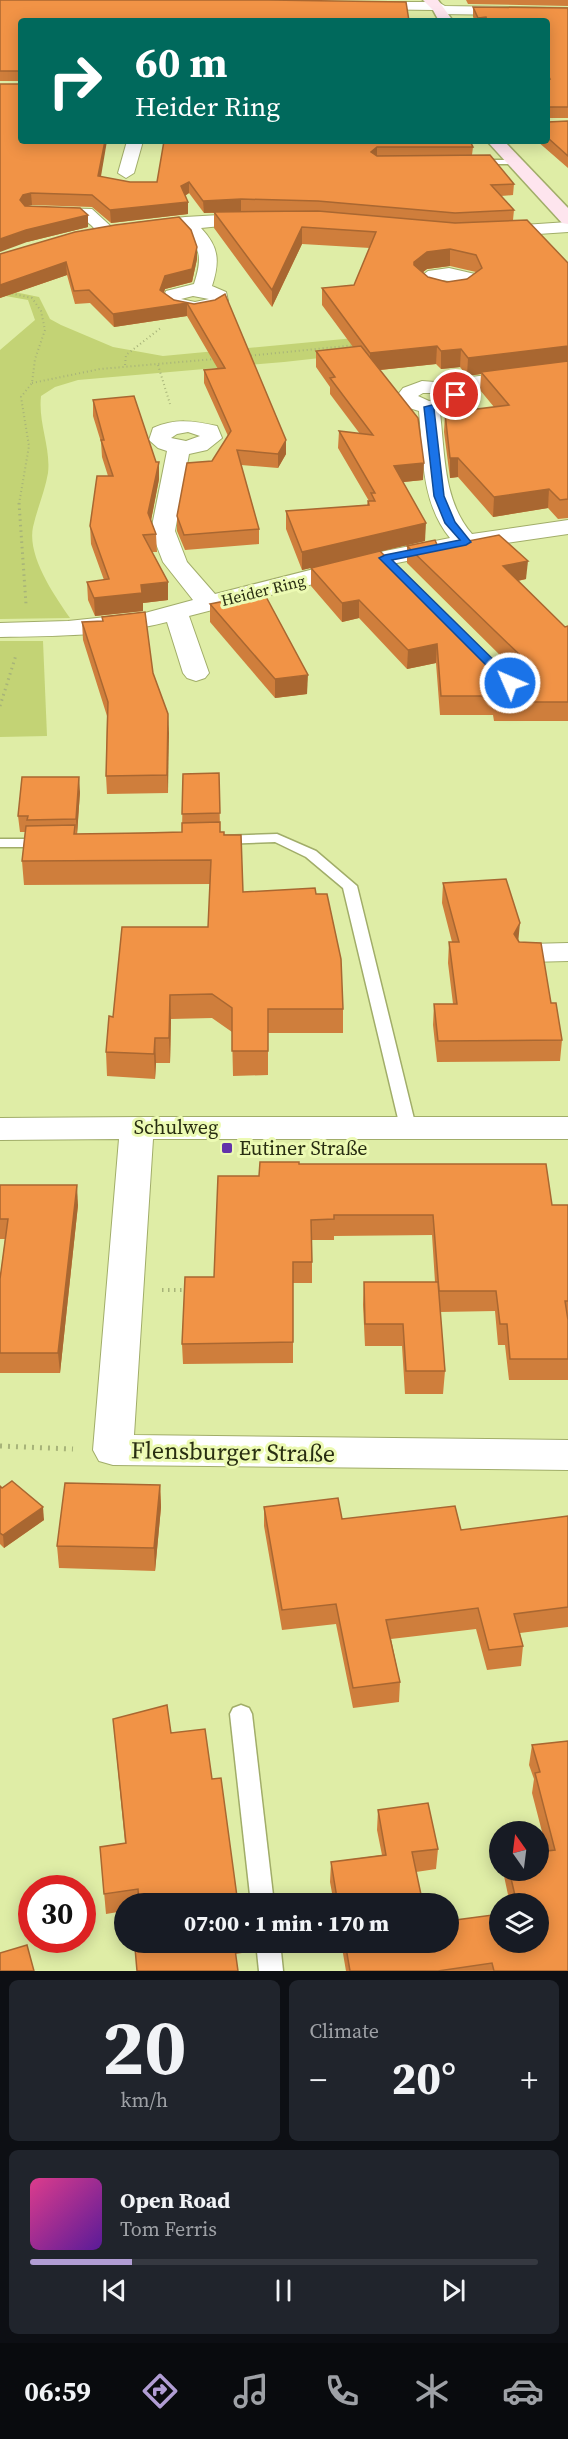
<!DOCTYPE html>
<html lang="en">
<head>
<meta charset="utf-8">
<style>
	body { margin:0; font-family:"Source Serif 4",serif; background:#20242c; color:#f1f3f6; height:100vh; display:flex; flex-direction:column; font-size:22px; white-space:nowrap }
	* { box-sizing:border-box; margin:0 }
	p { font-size:20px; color:#9ea1a6 }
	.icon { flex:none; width:33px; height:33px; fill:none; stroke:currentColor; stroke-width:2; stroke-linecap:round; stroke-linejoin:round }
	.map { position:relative; height:1971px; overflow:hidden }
	.panel { display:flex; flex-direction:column; gap:9px; padding:9px; background:#0d0f14; flex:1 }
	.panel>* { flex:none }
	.hud { position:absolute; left:18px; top:18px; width:532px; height:126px; border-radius:6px; box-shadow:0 3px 15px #0003; background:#00695c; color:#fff; overflow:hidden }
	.needle { width:39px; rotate:346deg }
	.buttons { position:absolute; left:489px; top:1821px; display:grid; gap:12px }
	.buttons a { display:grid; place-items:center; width:60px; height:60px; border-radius:50%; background:#171b24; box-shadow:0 3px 15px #0003; font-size:30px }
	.speed { position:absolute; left:18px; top:1875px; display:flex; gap:12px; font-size:30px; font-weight:700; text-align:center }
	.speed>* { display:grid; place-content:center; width:78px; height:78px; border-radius:50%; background:#171b24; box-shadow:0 3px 15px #0003; line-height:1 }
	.speed .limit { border:9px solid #d22; background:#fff; color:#111 }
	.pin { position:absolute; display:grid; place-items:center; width:51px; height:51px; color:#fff; margin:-26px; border:3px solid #fff; border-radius:50%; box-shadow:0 2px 6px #0007 }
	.me { position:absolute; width:66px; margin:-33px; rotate:315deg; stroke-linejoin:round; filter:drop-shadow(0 0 4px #0008) }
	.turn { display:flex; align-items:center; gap:21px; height:126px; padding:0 18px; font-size:27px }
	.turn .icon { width:78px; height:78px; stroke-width:2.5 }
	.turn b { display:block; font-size:42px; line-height:51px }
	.big { font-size:45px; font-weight:800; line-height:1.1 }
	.panel .tile { flex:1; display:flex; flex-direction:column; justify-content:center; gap:9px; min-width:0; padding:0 21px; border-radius:9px; background:#20242c }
	.panel .dial { align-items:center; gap:0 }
	.dial b { font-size:78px; line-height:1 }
	.song { display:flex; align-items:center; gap:18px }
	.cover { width:72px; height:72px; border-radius:9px; background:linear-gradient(135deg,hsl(330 70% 55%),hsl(270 70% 35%)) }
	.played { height:6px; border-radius:3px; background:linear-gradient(90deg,#b19dd4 20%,#363941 20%) }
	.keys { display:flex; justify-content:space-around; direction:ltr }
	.heat { display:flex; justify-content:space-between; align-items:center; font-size:33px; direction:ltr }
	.panel .tiles { flex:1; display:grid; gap:9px; grid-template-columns:1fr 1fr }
	.tile:last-child { grid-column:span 2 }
	.trip { position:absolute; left:114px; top:1893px; width:345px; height:60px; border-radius:30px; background:#171b24; box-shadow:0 3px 15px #0003; font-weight:800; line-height:60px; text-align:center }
	.dock { display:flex; height:96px; justify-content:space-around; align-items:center; background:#090b0e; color:#9ea1a6 }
	.dock .icon { width:42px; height:42px }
	.dock .on { color:#b19dd4 }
	.dock b { font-size:27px; color:#f1f3f6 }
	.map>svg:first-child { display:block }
	.green { fill:#c3d375 }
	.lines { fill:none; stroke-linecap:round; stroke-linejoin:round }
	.lane-casing { stroke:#a1ad69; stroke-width:3 }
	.street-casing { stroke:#a1ad69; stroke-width:2 }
	.secondary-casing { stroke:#a1ad69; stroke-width:3 }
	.path-far3 { stroke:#a7b379; stroke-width:2; stroke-dasharray:1 3; stroke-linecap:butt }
	.path-far2 { stroke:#a7b379; stroke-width:3; stroke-dasharray:1.5 4; stroke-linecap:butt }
	.path-far1 { stroke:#a7b379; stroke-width:4; stroke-dasharray:1.5 4.5; stroke-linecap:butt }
	.path { stroke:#a7b379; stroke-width:5; stroke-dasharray:2 6; stroke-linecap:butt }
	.lane { fill:#fff; fill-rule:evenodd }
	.street { fill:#fff; fill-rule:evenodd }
	.secondary { fill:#fee5ee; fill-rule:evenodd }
	.wall { fill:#cf7e3c; fill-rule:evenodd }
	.shaded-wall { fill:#a96731 }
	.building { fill:#f19346; stroke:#a96731; stroke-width:1.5; fill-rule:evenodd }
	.route { fill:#1a73e8; stroke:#114b97; stroke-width:1.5 }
	.poi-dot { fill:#6333aa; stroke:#ecfab3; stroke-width:2 }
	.labels { text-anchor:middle; stroke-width:6; stroke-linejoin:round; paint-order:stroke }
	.far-street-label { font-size:16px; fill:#282d11; stroke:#ecfab3 }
	.street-label { font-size:20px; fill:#282d11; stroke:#ecfab3 }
	.poi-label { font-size:20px; fill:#282d11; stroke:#ecfab3; text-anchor:start }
	.near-street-label { font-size:24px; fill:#282d11; stroke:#ecfab3 }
</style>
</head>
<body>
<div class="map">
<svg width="568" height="1971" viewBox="0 0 568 1971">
	<rect width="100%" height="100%" fill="#dfeda6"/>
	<g class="green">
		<path d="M0 289 39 297 50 319 61 325 113 347 163 356 397 334 410 348 284 362 78 380 55 387 41 396C38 423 51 447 48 473 45 491 37 509 33 527 27 556 54 595 70 618L0 619V350L35 320 28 300 0 295Z"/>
		<path d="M0 641H43L47 736 0 737Z"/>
	</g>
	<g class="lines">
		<defs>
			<g id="lane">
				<path d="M473 160H513L517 162 513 164H473Z"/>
				<path d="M277 834 316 851 357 886 416 1127 414 1131H402L400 1127 343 888 306 857 275 842 220 844 213 840 220 836Z"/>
				<path d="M0 839H43L50 843 43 847H0Z"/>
				<path d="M241 1705 249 1708 252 1714 274 1904H251L230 1714 233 1708Z"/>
				<path d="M256 1942H280L283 1971H259Z"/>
			</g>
			<g id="street">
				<path d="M364 2H438L445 6 568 8V16L440 14 433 10 359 9 357 6 359 3Z"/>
				<path d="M127 141H143L134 173 126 178 118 173Z"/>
				<path d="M45 208 92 209 117 232 114 236C98 240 95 224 82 219 72 214 51 220 39 217L36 213 39 209Z"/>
				<path d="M255 213 261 214 264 218 261 222 201 228C219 247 220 261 212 286L226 292 228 301C216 319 174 319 162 301L166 291 194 284C202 259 202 248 182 229L141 232 135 231 132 227 135 223 185 217ZM193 296 209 299 195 302 181 299Z"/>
				<path d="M568 222V232L494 237 488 236 485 232 488 228 494 227Z"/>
				<path d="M449 268 475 274 479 284C466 304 427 299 415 281L428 271ZM439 280 460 282 446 285 436 282Z"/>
				<path d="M568 365V377L473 389 464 392 466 395 462 405 440 413C445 454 443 501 472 534L568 520V534L466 549 387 565 189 616 209 673 205 678 196 681 187 678 183 673 167 622C113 636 55 636 0 637V623L68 621 145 613 193 600 163 562 151 531 167 451 158 448 149 440 153 428C176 418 193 421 217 426L222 438 207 450 189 454 175 531 187 562 215 594 385 551 450 538C421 503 423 454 419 411L406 407 396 397 403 388 422 381 448 383 471 377ZM423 393H437L445 398 429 401 418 396ZM188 432 200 436 186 441 171 438 177 434Z"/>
				<path d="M568 943V961L529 962 518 960 514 953 518 946 529 944Z"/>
				<path d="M140 1117H568V1139H153L134 1435 568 1440V1470L113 1465 99 1461 93 1450 119 1139 0 1140V1118Z"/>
			</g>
			<g id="secondary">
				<path d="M423 0H438L453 21H439L433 10Z"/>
				<path d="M487 141H504L568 208V224L562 223Z"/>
			</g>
		</defs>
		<use href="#lane" class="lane-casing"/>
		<use href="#street" class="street-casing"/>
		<use href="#secondary" class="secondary-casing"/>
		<g class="path-far3">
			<path d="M0 291 32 298 41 311 45 330 35 359 32 383 21 397 29 446 19 504"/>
			<path d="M247 356 356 345"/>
			<path d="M125 365 126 355 162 327"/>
			<path d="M158 365 170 404"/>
			<path d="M32 383 100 369 215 359"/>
		</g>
		<g class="path-far2">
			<path d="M19 503 26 604"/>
			<path d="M0 706 16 655"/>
		</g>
		<path class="path-far1" d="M162 1290H188"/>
		<path class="path" d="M0 1446 73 1449"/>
		<use href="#lane" class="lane"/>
		<use href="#street" class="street"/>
		<use href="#secondary" class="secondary"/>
	</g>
	<g class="wall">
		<path d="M0 0 408 18 21 21V81H0Z"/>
		<path d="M466 0H568V6L468 4Z"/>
		<path d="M473 7 568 8V118H548V21H475L473 17Z"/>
		<path d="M0 84 101 177 130 182H157L164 141 473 147 472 155 514 184 513 195 501 196 514 210 513 220 568 263V518L558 519 548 508 493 517 458 477 450 478 444 432 445 413 494 407 480 390 481 374 467 376 460 367 441 369 436 364 380 370 423 480 403 482 425 541 380 551 501 672 511 674 518 673 407 563V546L438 547 526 579 518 581 565 627 568 626V721H494L493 715H440L436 663 407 669 359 618 342 622 311 586V568L347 559 302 570 286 529V511L367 505 368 501H369L338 448 339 431 360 434 330 394V387L316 367V351L353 347 322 305V288L354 285 370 248 302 244 272 307 214 228V213H204L189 193 185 196 188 202V214L111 223 92 207 32 205 26 206 88 227 27 242ZM241 211H264L228 212ZM450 266 476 272V273L467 279 447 282 428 277 423 272 427 269Z"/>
		<path d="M568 121V168L537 141H548V122Z"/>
		<path d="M0 254 197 259 192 282 165 289 164 293 174 300 194 304 286 454 278 468 241 465 259 529V544L185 550 177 531V516L228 436 204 383V370L218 369 187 316 114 327 90 303 75 304 67 275 0 298Z"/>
		<path d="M93 400 156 462H159V479L151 520 156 534 157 552H152L168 582V600L143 603V611L95 616 88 600 87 582 104 580 91 544 90 526 108 476 102 457 101 442 93 416Z"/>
		<path d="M210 604 307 694 275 698 210 622Z"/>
		<path d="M102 617 153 673 168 714V793L107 794 106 776 107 716 83 640 82 622 102 621Z"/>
		<path d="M219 773 220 832 224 835 243 892 343 1009V1033H268V1075L233 1076 232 1032 212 1018 171 1019 170 1063H156L155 1079 107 1076 106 1052 113 1017 208 927 210 884 24 885 22 861 25 832H20L18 816 80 792 77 834 182 832 183 774Z"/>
		<path d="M443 883 519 941 551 1003 562 1040 560 1061 437 1062 433 1025 434 1004H453L448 963 449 942H452L442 903Z"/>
		<path d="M299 1164 552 1205H568V1380H509L505 1345H498L495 1311 440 1312 445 1371 443 1394H405L402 1346H365L363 1305 364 1282H435L432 1235 334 1236V1240H312V1283H293V1363L183 1364 182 1344 214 1277 259 1176Z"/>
		<path d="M0 1185 78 1205 60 1373H0V1279L5 1239H0Z"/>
		<path d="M160 1485 161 1507 155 1571 59 1568 57 1546Z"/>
		<path d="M0 1486 44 1520 4 1548 0 1544Z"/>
		<path d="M264 1507 342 1519 461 1530 568 1516V1627L520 1633 523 1646 521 1666 487 1670 476 1629 391 1639 400 1682 399 1702 353 1708 336 1624 282 1630 264 1526Z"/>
		<path d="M113 1719 171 1733 212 1779 238 1904H124V1911L106 1914 100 1847 125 1843Z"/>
		<path d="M568 1741V1971H346L341 1942H500L538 1904H510L504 1876 505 1870H538L547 1851 532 1793 534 1779 529 1765 532 1745Z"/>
		<path d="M378 1810 438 1849 436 1869 416 1872 423 1904H334L330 1882 331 1862 382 1855 377 1830Z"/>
		<path d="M143 1942H242V1953L236 1954 143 1946Z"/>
	</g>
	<g class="shaded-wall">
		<path d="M105 141H107L99 188 98 176Z"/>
		<path d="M377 147V159L371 152Z"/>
		<path d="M189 182V193L181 198V186Z"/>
		<path d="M31 193 32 205 24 207 20 200 23 195Z"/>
		<path d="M241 199V211L204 213 203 201Z"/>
		<path d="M188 202V214L111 223 110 210Z"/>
		<path d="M88 215V227L27 242 0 252V239L26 230Z"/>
		<path d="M302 227V244L272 307V290Z"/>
		<path d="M197 247V259L192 282 165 289 160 303V290L165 276Z"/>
		<path d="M450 249V266L427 269 414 279V262L427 252Z"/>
		<path d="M66 262 67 275 0 298V285Z"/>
		<path d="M187 303V316L114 327 113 314Z"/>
		<path d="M437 346 436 364 370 371V353Z"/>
		<path d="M568 346V363L481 372V374L467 376 468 358Z"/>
		<path d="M461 349 460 367 441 369V351Z"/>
		<path d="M286 440V454L278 468V454Z"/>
		<path d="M450 458H458V477L450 478Z"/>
		<path d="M159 462V479L149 531 148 513Z"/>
		<path d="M424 463 423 480 394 483V466Z"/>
		<path d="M549 489 548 508 493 517 494 497Z"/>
		<path d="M426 523 425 541 302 570V552Z"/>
		<path d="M528 561 526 579 502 584 503 566Z"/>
		<path d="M168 582V600L143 603V611L95 616 94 598 141 585Z"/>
		<path d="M359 600V618L342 622V603Z"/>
		<path d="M437 644 436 663 407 669 408 650Z"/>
		<path d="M308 675 307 694 275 698V679Z"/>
		<path d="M168 714 169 733 168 793 167 775Z"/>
		<path d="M79 777 80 792 77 835 76 819Z"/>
		<path d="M520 923 518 944 514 934Z"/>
		<path d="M170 995 171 1019 170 1063 169 1038Z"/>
		<path d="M155 1038 156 1063 155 1079 154 1054Z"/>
		<path d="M77 1185 78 1205 60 1373 58 1353Z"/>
		<path d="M160 1485 161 1507 155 1571 154 1548Z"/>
		<path d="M43 1507 44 1520 4 1548 3 1535Z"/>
	</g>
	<g class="building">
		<path d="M0 0H268L406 2 409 21H21V71H0Z"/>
		<path d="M473 7 568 8V107H548V79H550L548 75V21H487L486 17 478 18Z"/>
		<path d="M0 84H21V141H105L98 176 130 182H157L164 141H470L473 147H377L371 152 377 156 490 155 514 184 491 185 514 210 455 213 318 201 241 199 203 201 189 182 181 186 188 202 110 210 92 195 31 193 23 195 20 200 25 206 80 208 88 215 26 230 0 239Z"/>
		<path d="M568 121V156L548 138V122Z"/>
		<path d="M318 211 455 223 527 220 568 263V346L468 358 461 349 441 351 437 346 370 353 322 288 354 285 376 232 302 227 272 290 214 212ZM450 249 476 255 482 268 467 279 447 282 428 277 414 265V262L427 252Z"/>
		<path d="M179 217 191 230 197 247 192 269 165 276 160 290 174 300 194 304 215 300 225 294 286 440 278 454 237 450 259 529 184 535 177 516 187 463 212 461 231 431 204 370 225 368 187 303 113 314 89 290 74 291 66 262 0 285V254L75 232 115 225Z"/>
		<path d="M361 346 418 418 424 463 394 466 426 523 302 552 286 511 369 505 368 501H375L371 493H375L339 431 373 435 330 378 335 377 316 351Z"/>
		<path d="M568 361V499L560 500 549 489 494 497 458 458H450L445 413 509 405 481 372Z"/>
		<path d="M134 396 156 462H159L148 513 156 534 143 535 168 582 141 585 142 593 94 598 87 582 109 579 90 526 97 476H113L101 440H104L93 400Z"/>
		<path d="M499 535 528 561 503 566 565 627 568 626V702H495L494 696H441L437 644 408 650 359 600 342 603 311 568 380 551 501 672 511 674 521 672 526 665 522 657 407 546 435 540 438 547Z"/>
		<path d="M264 593 308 675 275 679 210 604Z"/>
		<path d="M145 612 153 673 168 714 167 775 106 776 108 702 82 622 103 621 102 617Z"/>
		<path d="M219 773 220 813 182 814 183 774Z"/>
		<path d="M22 777H79L76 819 27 820 28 816H18Z"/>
		<path d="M220 822V832H224V835H241L243 892 315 888 316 894H327L341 959 343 1009H268V1051H232V1008L212 994 170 995 169 1038H155L154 1054 106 1052 109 1016 113 1017 122 927H208L211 860 22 861 26 826 75 825 74 834 144 833 182 832V823Z"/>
		<path d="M506 879 520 923 514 934 519 942 541 943 551 1003H556L562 1040 438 1041 434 1004H457L449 942H459L443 883Z"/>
		<path d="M260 1162H299V1164H546L552 1205H568V1301H565L568 1320V1359H510L507 1324H500L496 1291H439L433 1215H334V1219L311 1220 312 1262H293V1342L182 1344 185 1277H214L218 1176H259Z"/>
		<path d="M0 1185H77L58 1353H0V1279L8 1219H0Z"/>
		<path d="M364 1282H438L445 1371H406L403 1324H365Z"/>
		<path d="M12 1481 43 1507 3 1535 0 1533V1486L2 1488Z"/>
		<path d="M65 1483 160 1485 154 1548 57 1546Z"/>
		<path d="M338 1498 342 1519 455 1506 461 1530 568 1516V1607L514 1614 523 1646 489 1650 478 1608 386 1620 400 1682 353 1688 336 1604 282 1610 264 1507Z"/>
		<path d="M167 1705 171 1733 205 1729 212 1779 221 1778 238 1904H139L138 1889 104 1894 100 1847 126 1843 113 1719Z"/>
		<path d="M568 1741V1971H494L492 1963 438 1971H350L345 1942H448V1921L500 1914V1942H538V1904H517L509 1870H538V1852L555 1850 535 1773 540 1772 532 1745Z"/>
		<path d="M428 1803 438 1849 412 1852 423 1904H338L331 1862 386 1855 378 1810Z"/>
		<path d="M143 1942H234L238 1971H137L135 1948 144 1946Z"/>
		<path d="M27 1945 34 1971H0V1953Z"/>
	</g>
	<path class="route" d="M453 393 461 395 458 403 434 409 444 496 455 522 471 542 466 545 392 560 514 680 515 683 510 686 506 685 379 558 385 555 460 540 445 523 434 496 424 407 448 401Z"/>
	<rect class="poi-dot" x="221" y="1142" width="12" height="12" rx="3"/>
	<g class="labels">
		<g class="far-street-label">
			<text transform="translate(263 590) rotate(-14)" y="6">Heider Ring</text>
		</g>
		<g class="street-label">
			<text x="176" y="1134">Schulweg</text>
		</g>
		<g class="poi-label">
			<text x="239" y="1155">Eutiner Straße</text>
		</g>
		<g class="near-street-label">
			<text transform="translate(233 1452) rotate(1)" y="8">Flensburger Straße</text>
		</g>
	</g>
</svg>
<div class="buttons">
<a><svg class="needle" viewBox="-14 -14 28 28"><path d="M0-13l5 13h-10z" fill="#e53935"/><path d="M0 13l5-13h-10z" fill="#9ea1a6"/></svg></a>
<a><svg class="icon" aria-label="layers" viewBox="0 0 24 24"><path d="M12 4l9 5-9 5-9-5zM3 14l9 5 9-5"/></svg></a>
</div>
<div class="speed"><div class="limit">30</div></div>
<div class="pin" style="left:456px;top:395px;background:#d93025"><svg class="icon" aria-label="arrive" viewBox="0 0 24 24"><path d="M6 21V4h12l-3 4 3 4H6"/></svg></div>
<svg class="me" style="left:510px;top:683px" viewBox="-20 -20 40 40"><circle r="17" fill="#1a73e8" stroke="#fff" stroke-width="3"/><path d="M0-11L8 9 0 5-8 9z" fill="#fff"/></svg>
<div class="trip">07:00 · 1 min · 170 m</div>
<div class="hud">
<div class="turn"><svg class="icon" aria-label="right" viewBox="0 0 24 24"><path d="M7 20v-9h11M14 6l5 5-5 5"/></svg><div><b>60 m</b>Heider Ring</div></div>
</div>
</div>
<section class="panel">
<div class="tiles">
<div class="tile dial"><b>20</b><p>km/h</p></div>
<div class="tile"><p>Climate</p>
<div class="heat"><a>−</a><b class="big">20°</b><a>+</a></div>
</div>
<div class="tile">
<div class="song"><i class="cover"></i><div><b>Open Road</b><p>Tom Ferris</p></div></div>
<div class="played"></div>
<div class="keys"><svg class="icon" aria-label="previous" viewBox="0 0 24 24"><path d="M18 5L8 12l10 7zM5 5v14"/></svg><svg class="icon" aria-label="pause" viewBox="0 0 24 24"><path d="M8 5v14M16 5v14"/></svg><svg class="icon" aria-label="next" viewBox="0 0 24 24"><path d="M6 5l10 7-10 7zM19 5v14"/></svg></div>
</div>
</div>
</section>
<nav class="dock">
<b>06:59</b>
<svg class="icon on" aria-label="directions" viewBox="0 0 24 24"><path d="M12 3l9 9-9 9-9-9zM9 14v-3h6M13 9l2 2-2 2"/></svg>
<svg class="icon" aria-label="music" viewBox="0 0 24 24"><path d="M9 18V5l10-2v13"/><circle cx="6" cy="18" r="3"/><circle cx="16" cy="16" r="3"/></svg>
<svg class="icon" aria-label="phone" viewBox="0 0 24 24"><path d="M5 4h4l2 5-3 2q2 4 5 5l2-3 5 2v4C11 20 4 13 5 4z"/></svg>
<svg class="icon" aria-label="climate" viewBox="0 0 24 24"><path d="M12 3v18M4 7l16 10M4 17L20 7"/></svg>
<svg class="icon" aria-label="car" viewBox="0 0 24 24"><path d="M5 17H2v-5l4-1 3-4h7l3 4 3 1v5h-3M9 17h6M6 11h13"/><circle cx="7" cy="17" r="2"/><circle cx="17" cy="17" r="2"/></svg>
</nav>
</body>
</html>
